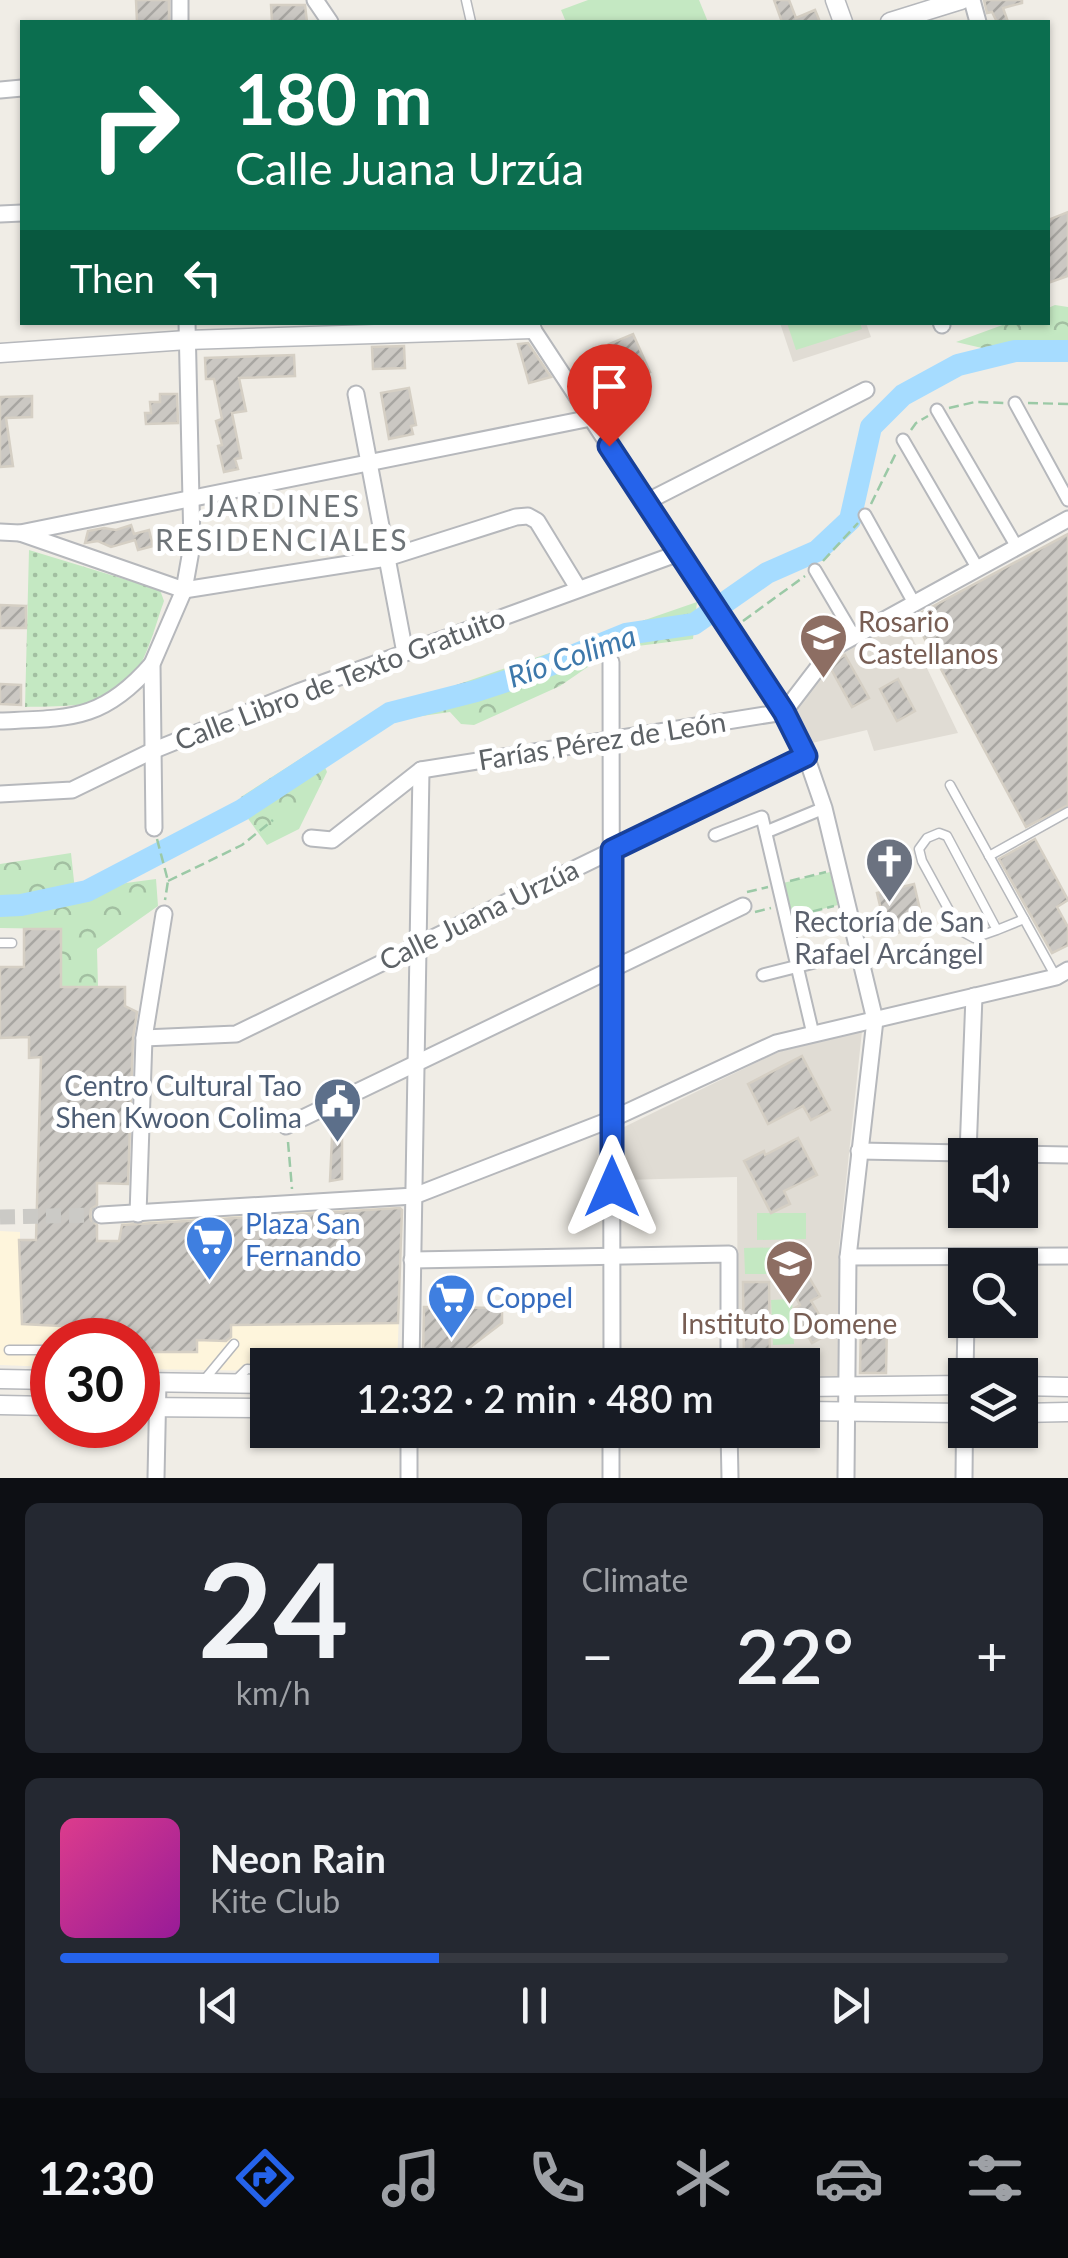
<!DOCTYPE html>
<html lang="en">
<head>
<meta charset="utf-8">
<style>
	body { margin:0; font-family:Lato,sans-serif; background:#242831; color:#f1f3f6; height:100vh; display:flex; flex-direction:column; font-size:38px; white-space:nowrap }
	* { box-sizing:border-box; margin:0 }
	p { font-size:32px; color:#9ea1a6 }
	.icon { flex:none; width:55px; height:55px; fill:none; stroke:currentColor; stroke-width:2; stroke-linecap:round; stroke-linejoin:round }
	.map { position:relative; height:1478px; overflow:hidden }
	.drawer { display:flex; flex-direction:column; gap:25px; padding:25px; background:#0d0f14; flex:1 }
	.drawer>* { flex:none }
	.guide { position:absolute; left:20px; top:20px; width:1030px; height:305px; border-radius:0px; box-shadow:0 2px 8px #0004; background:#0b6e4f; color:#fff; overflow:hidden }
	.buttons { position:absolute; left:948px; top:1138px; display:grid; gap:20px }
	.buttons a { display:grid; place-items:center; width:90px; height:90px; border-radius:0px; background:#171b24; box-shadow:0 2px 8px #0004; font-size:50px }
	.speed { position:absolute; left:30px; top:1318px; display:flex; gap:20px; font-size:50px; font-weight:700; text-align:center }
	.speed>* { display:grid; place-content:center; width:130px; height:130px; border-radius:50%; background:#171b24; box-shadow:0 2px 8px #0004; line-height:1 }
	.speed .limit { border:15px solid #d22; background:#fff; color:#111 }
	.pin { position:absolute; display:grid; place-items:center; width:85px; height:85px; color:#fff; margin:-102px -42px; border-radius:50% 50% 50% 0; rotate:-45deg; box-shadow:0 0 10px #0007 }
	.pin .icon { rotate:45deg }
	.me { position:absolute; width:110px; margin:-55px; rotate:0deg; stroke-linejoin:round; filter:drop-shadow(0 0 8px #0008) }
	.turn { display:flex; align-items:center; gap:35px; height:210px; padding:0 50px; font-size:45px }
	.turn .icon { width:130px; height:130px; stroke-width:2.5 }
	.turn b { display:block; font-size:70px; line-height:85px }
	.then { display:flex; align-items:center; height:95px; padding:0 50px; background:#0003; gap:20px; font-size:38px }
	.big { font-size:75px; font-weight:600; line-height:1.1 }
	.drawer .widget { flex:1; display:flex; flex-direction:column; justify-content:center; gap:15px; min-width:0; padding:0 35px; border-radius:15px; background:#242831 }
	.drawer .dial { align-items:center; gap:0 }
	.dial b { font-size:130px; line-height:1 }
	.song { display:flex; align-items:center; gap:30px }
	.cover { width:120px; height:120px; border-radius:15px; background:linear-gradient(135deg,hsl(330 70% 55%),hsl(300 70% 35%)) }
	.played { height:10px; border-radius:5px; background:linear-gradient(90deg,#2563eb 40%,#363941 40%) }
	.keys { display:flex; justify-content:space-around; direction:ltr }
	.heat { display:flex; justify-content:space-between; align-items:center; font-size:55px; direction:ltr }
	.drawer .tiles { flex:1; display:grid; gap:25px; grid-template-columns:1fr 1fr }
	.widget:last-child { grid-column:span 2 }
	.trip { position:absolute; left:250px; top:1348px; width:570px; height:100px; border-radius:0px; background:#171b24; box-shadow:0 2px 8px #0004; font-weight:600; line-height:100px; text-align:center }
	.tabs { display:flex; height:160px; justify-content:space-around; align-items:center; background:#090b0e; color:#9ea1a6 }
	.tabs .icon { width:70px; height:70px }
	.tabs .selected { color:#2563eb }
	.tabs b { font-size:45px; color:#f1f3f6 }
	.map>svg:first-child { display:block }
	.commercial { fill:#fef5dc }
	.education { fill:#e0dcd4 }
	.grass { fill:#c4e8c2 }
	.forest { fill:url(#forest-crowns) }
	.garden { fill:url(#garden-dots) }
	.lines { fill:none; stroke-linecap:round; stroke-linejoin:round }
	.river { stroke:#a6dcff; stroke-width:22 }
	.building { fill:url(#building-hatch); stroke:#d5cfc4; stroke-width:2.5 }
	.minor-tunnel { stroke:#cbcac6; stroke-width:15; stroke-dasharray:15 8; stroke-linecap:butt }
	.service-casing { stroke:#b6b8bc; stroke-width:11 }
	.pedestrian-casing { stroke:#b6b8bc; stroke-width:15 }
	.minor-casing { stroke:#b6b8bc; stroke-width:19 }
	.tertiary-casing { stroke:#b6b8bc; stroke-width:21 }
	.path { stroke:#9bc9a6; stroke-width:2.5; stroke-dasharray:10 5; stroke-linecap:butt }
	.service { stroke:#fff; stroke-width:8 }
	.pedestrian { stroke:#fff; stroke-width:11 }
	.minor { stroke:#fff; stroke-width:15 }
	.tertiary { stroke:#fff; stroke-width:18 }
	.route-casing { stroke:#184099; stroke-width:25 }
	.route { stroke:#2563eb; stroke-width:18 }
	.labels { text-anchor:middle; stroke-width:10; stroke-linejoin:round; paint-order:stroke }
	.education-label { font-size:28px; fill:#785e54; stroke:#fff; text-anchor:start }
	.street-label { font-size:28px; fill:#5d6266; stroke:#fff }
	.worship-label { font-size:28px; fill:#5b616d; stroke:#fff }
	.service-label { font-size:28px; fill:#4e5e75; stroke:#fff; text-anchor:end }
	.shop-label { font-size:28px; fill:#366cbe; stroke:#fff; text-anchor:start }
	.neighbourhood-label { font-size:30px; letter-spacing:2.5px; fill:#6e7478; stroke:#fff }
	.water-label { font-size:30px; font-style:italic; fill:#3d78ab; stroke:#fff }
</style>
</head>
<body>
<div class="map">
<svg width="1068" height="1478" viewBox="0 0 1068 1478">
	<defs>
		<pattern id="forest-crowns" width="20" height="18" patternUnits="userSpaceOnUse" patternTransform="scale(2.5)"><rect width="20" height="18" fill="#c4e8c2"/><path d="M2 6a3 3 0 1 1 6 0M12 15a3 3 0 1 1 6 0" fill="none" stroke="#a2bfa1"/></pattern>
		<pattern id="garden-dots" width="8" height="8" patternUnits="userSpaceOnUse" patternTransform="scale(2.5)"><rect width="8" height="8" fill="#c4e8c2"/><path d="M2 2h.1M6 6h.1" fill="none" stroke="#a2bfa1" stroke-width="1.8" stroke-linecap="round"/></pattern>
		<pattern id="building-hatch" width="6" height="6" patternUnits="userSpaceOnUse" patternTransform="scale(2.5)"><rect width="6" height="6" fill="#cbc8c3"/><path d="M-1 1l2-2M0 6l6-6M5 7l2-2" fill="none" stroke="#a8a6a2"/></pattern>
	</defs>
	<rect width="100%" height="100%" fill="#f0ede6"/>
	<path class="commercial" d="M38 1181 97 1183V1241H119L122 1222 398 1207 403 1211 397 1365H268L267 1371 138 1369V1340H52V1367L0 1365V1231L20 1232V1240H35Z"/>
	<g class="education">
		<path d="M780 323H866L871 337 793 362Z"/>
		<path d="M903 618 958 733 874 751 867 730 812 743 790 710 835 653Z"/>
		<path d="M862 1031 839 1247 838 1378 803 1377 802 1365H738L737 1177 623 1180 622 1128 778 1052Z"/>
	</g>
	<g class="grass">
		<path d="M588 0H699L708 22H566L561 10Z"/>
		<path d="M787 323H860L862 329 796 350Z"/>
		<path d="M830 872 838 905 791 917 783 883Z"/>
		<path d="M757 1213H806V1239L757 1240Z"/>
		<path d="M794 1247V1274H745L744 1248Z"/>
		<path d="M792 1299 794 1344 773 1345 771 1300Z"/>
	</g>
	<g class="forest">
		<path d="M1055 305 1068 307V359L1026 358 956 342 1008 323 1048 322V308Z"/>
		<path d="M697 602 693 639 614 649 560 686 474 725 461 724 450 712 415 717 404 703Z"/>
		<path d="M317 748 327 772 299 829 267 845 239 806 241 797Z"/>
		<path d="M71 853 76 900 126 883 156 879 158 906 97 949 98 987H61L60 929 0 928V864Z"/>
	</g>
	<path class="garden" d="M29 550 160 590 164 601C154 629 146 666 124 687 99 709 55 706 25 707Z"/>
	<g class="lines">
		<path class="river" d="M0 906 21 905 87 891 242 810 390 713 476 691 528 674 626 634 694 624 767 573 817 551 850 520 871 427 903 395 958 365 1015 351H1068"/>
	</g>
	<g class="building">
		<path d="M136 0H169V22H137Z"/>
		<path d="M774 0H789L796 18 815 10 820 22H782Z"/>
		<path d="M984 0H1022V3L1003 8 1008 22H997L992 12 987 13Z"/>
		<path d="M271 5H305L307 22H272Z"/>
		<path d="M1068 212V276L1048 283V220Z"/>
		<path d="M633 334 650 372 623 384 614 361 617 359 609 344Z"/>
		<path d="M528 343 551 377 529 383 518 344Z"/>
		<path d="M404 346 405 368 373 369 372 347Z"/>
		<path d="M294 355 295 376 239 378 246 411 232 413 241 458 235 459 238 469 224 472 218 446 222 445 216 421 222 419 214 379H206L205 358Z"/>
		<path d="M409 388 416 425 411 426 413 434 389 439 381 393Z"/>
		<path d="M160 394H177L178 423 146 424 145 413H151L150 402H160Z"/>
		<path d="M32 396V417L6 418 13 466 0 467V397Z"/>
		<path d="M131 525 134 534 149 530 153 546 138 550 135 540 111 547 98 541 85 543 88 531 104 528 116 530Z"/>
		<path d="M1068 534V805L1026 827 913 617Z"/>
		<path d="M0 605 26 606V628H0Z"/>
		<path d="M845 655 869 698 852 707 831 669 840 658Z"/>
		<path d="M898 679 915 711 897 721 880 689Z"/>
		<path d="M0 684 21 685V705L0 704Z"/>
		<path d="M1035 839 1068 900 1057 907 1068 927V945L1052 953 999 859Z"/>
		<path d="M914 884 924 927 887 935 877 893Z"/>
		<path d="M24 929H61V987H125V1006L137 1012 133 1038 128 1184 97 1183V1205L91 1209 90 1215 91 1220 97 1225V1241H119L122 1225 400 1208 402 1210 398 1323 231 1325V1337L226 1341 197 1340V1352H153L136 1336 122 1335V1329L22 1324 19 1240H36L41 1057 29 1058V1037L0 1038V967H24Z"/>
		<path d="M802 1056 830 1110 811 1120 803 1106 768 1124 748 1084Z"/>
		<path d="M342 1111V1179L330 1181 333 1116Z"/>
		<path d="M798 1138 817 1175 784 1191 790 1204 771 1213 744 1161 764 1151 765 1155Z"/>
		<path d="M803 1267 820 1296 811 1301 830 1333 812 1343 793 1309 800 1305 785 1277Z"/>
		<path d="M743 1282H769L770 1365H744Z"/>
		<path d="M424 1307 502 1308V1323L456 1358H423Z"/>
		<path d="M861 1323 887 1324 886 1373H860Z"/>
	</g>
	<g class="lines">
		<path class="minor-tunnel" d="M0 1217 101 1215"/>
		<defs>
			<g id="service">
				<path d="M466 0 471 22"/>
				<path d="M950 785 1056 977"/>
				<path d="M989 856 1068 812"/>
				<path d="M997 930 974 938 963 932 957 925 922 861 919 849 927 838 939 833 947 836 997 930 1024 919"/>
				<path d="M0 943H12"/>
				<path d="M9 1350H52"/>
				<path d="M364 1363 365 1365"/>
				<path d="M138 1365 154 1379"/>
				<path d="M205 1379 234 1344"/>
				<path d="M237 1379 247 1369 262 1370 268 1373"/>
			</g>
			<g id="pedestrian">
				<path d="M1015 403 1068 500"/>
				<path d="M937 410 1017 547"/>
				<path d="M903 440 978 569"/>
				<path d="M865 515 914 603"/>
				<path d="M815 570 854 636"/>
				<path d="M766 832 824 808"/>
				<path d="M715 835 762 817 813 1034"/>
				<path d="M763 975 858 951"/>
			</g>
			<g id="minor">
				<path d="M180 0V22"/>
				<path d="M315 0 330 22"/>
				<path d="M972 0 978 22"/>
				<path d="M0 90 22 88"/>
				<path d="M0 214 22 213"/>
				<path d="M528 322 784 712 806 756 824 808 875 1020 848 1257 846 1478"/>
				<path d="M941 322 942 325"/>
				<path d="M356 394 405 653"/>
				<path d="M646 502 866 390"/>
				<path d="M0 532 20 533 591 418"/>
				<path d="M20 533 184 590 387 558 516 517 528 516 537 521 578 588"/>
				<path d="M611 662 612 1365"/>
				<path d="M0 721C70 718 103 721 152 664"/>
				<path d="M0 794 72 790 152 751 298 692 679 553"/>
				<path d="M154 828 152 664 184 590 192 545 187 322"/>
				<path d="M311 838 332 840 421 770 784 712 833 648 1068 519"/>
				<path d="M144 1038 236 1034 806 756"/>
				<path d="M286 1126 743 906"/>
				<path d="M859 1151 1068 1155"/>
				<path d="M968 1153 974 996"/>
				<path d="M138 1214 144 1038 164 914"/>
				<path d="M101 1215 414 1196 612 1119 776 1043 1056 977 1068 970"/>
				<path d="M848 1257 1068 1256"/>
				<path d="M412 1260 729 1254V1365"/>
				<path d="M411 1365 421 770"/>
				<path d="M965 1375 966 1320"/>
				<path d="M729 1430 730 1478"/>
				<path d="M156 1478 158 1382"/>
				<path d="M409 1478V1430"/>
				<path d="M611 1478V1430"/>
				<path d="M964 1478 965 1378"/>
			</g>
			<g id="tertiary">
				<path d="M835 0 843 22"/>
				<path d="M890 22 961 0"/>
				<path d="M0 353 187 340 532 329"/>
				<path d="M0 1379 52 1380"/>
				<path d="M138 1382 268 1384"/>
				<path d="M1020 1386 1068 1387"/>
				<path d="M802 1387 965 1385"/>
				<path d="M0 1405 52 1406"/>
				<path d="M138 1407 268 1408"/>
				<path d="M802 1411 965 1413"/>
				<path d="M1020 1413 1068 1412"/>
			</g>
		</defs>
		<use href="#service" class="service-casing"/>
		<use href="#pedestrian" class="pedestrian-casing"/>
		<use href="#minor" class="minor-casing"/>
		<use href="#tertiary" class="tertiary-casing"/>
		<g class="path">
			<path d="M1028 403 1068 404"/>
			<path d="M949 408 975 402 1005 403"/>
			<path d="M911 430 916 423 928 416"/>
			<path d="M871 504 896 453"/>
			<path d="M823 561 858 523"/>
			<path d="M743 621 805 576"/>
			<path d="M157 839 168 881 165 900"/>
			<path d="M168 881 242 845 273 820"/>
			<path d="M790 881 826 872"/>
			<path d="M747 892 768 887"/>
			<path d="M755 912 771 908"/>
			<path d="M798 915 834 906"/>
			<path d="M288 1142 292 1189"/>
		</g>
		<use href="#service" class="service"/>
		<use href="#pedestrian" class="pedestrian"/>
		<use href="#minor" class="minor"/>
		<use href="#tertiary" class="tertiary"/>
	</g>
	<g class="lines">
		<defs>
			<path id="route" d="M609 446 784 712 806 756 612 850V1187"/>
		</defs>
		<use href="#route" class="route-casing"/>
		<use href="#route" class="route"/>
	</g>
	<defs>
		<symbol id="school-pin" viewBox="-11 -11 22 30"><path d="M0 17L-7.5 6A9.5 9.5 0 1 1 7.5 6Z" fill="#8d6e63" stroke="#fff"/><path d="M0-5L7-2L0 1L-7-2ZM-4 1L0 2.5L4 1V4Q0 6-4 4Z" fill="#fff"/></symbol>
		<symbol id="church-pin" viewBox="-11 -11 22 30"><path d="M0 17L-7.5 6A9.5 9.5 0 1 1 7.5 6Z" fill="#6b7280" stroke="#fff"/><path d="M-1.2-6h2.4v3.5h3.3v2.4h-3.3V6h-2.4V-.1h-3.3v-2.4h3.3Z" fill="#fff"/></symbol>
		<symbol id="civic-pin" viewBox="-11 -11 22 30"><path d="M0 17L-7.5 6A9.5 9.5 0 1 1 7.5 6Z" fill="#5c6f8a" stroke="#fff"/><path d="M-.6-6.5H3V-4.5H.6V-3L4-1V1h2V6H-6V1h2V-1L-.6-3ZM-1.2 2.5V6h2.4V2.5Z" fill="#fff"/></symbol>
		<symbol id="supermarket-pin" viewBox="-11 -11 22 30"><path d="M0 17L-7.5 6A9.5 9.5 0 1 1 7.5 6Z" fill="#3f7fe0" stroke="#fff"/><path d="M-6-5.5h2.5l.6 2H6L4.5 2H-2.5L-4.4-4H-6ZM-1.5 3.2a1.3 1.3 0 1 0 .1 0ZM3 3.2a1.3 1.3 0 1 0 .1 0Z" fill="#fff"/></symbol>
	</defs>
	<g fill-rule="evenodd">
		<use href="#school-pin" x="796" y="610" width="55" height="75"/>
		<use href="#church-pin" x="862" y="834" width="55" height="75"/>
		<use href="#civic-pin" x="310" y="1074" width="55" height="75"/>
		<use href="#supermarket-pin" x="182" y="1212" width="55" height="75"/>
		<use href="#school-pin" x="762" y="1236" width="55" height="75"/>
		<use href="#supermarket-pin" x="424" y="1270" width="55" height="75"/>
	</g>
	<g class="labels">
		<g class="education-label">
			<text x="858" y="632">Rosario<tspan x="858" dy="32">Castellanos</tspan></text>
			<text x="789" y="1334" text-anchor="middle">Instituto Domene</text>
		</g>
		<g class="street-label">
			<text transform="translate(340 679) rotate(-21)" y="10">Calle Libro de Texto Gratuito</text>
			<text transform="translate(602 741) rotate(-9)" y="10">Farías Pérez de León</text>
			<text transform="translate(479 915) rotate(-26)" y="10">Calle Juana Urzúa</text>
		</g>
		<g class="worship-label">
			<text x="889" y="932">Rectoría de San<tspan x="889" dy="32">Rafael Arcángel</tspan></text>
		</g>
		<g class="service-label">
			<text x="302" y="1096">Centro Cultural Tao<tspan x="302" dy="32">Shen Kwoon Colima</tspan></text>
		</g>
		<g class="shop-label">
			<text x="245" y="1234">Plaza San<tspan x="245" dy="32">Fernando</tspan></text>
			<text x="486" y="1308">Coppel</text>
		</g>
		<g class="neighbourhood-label">
			<text x="282" y="517">JARDINES<tspan x="282" dy="34">RESIDENCIALES</tspan></text>
		</g>
		<g class="water-label">
			<text transform="translate(572 657) rotate(-19)" y="10">Río Colima</text>
		</g>
	</g>
</svg>
<div class="buttons">
<a><svg class="icon" aria-label="sound" viewBox="0 0 24 24"><path d="M4 9h4l5-4v14l-5-4H4zM17 9q2 3 0 6"/></svg></a>
<a><svg class="icon" aria-label="search" viewBox="0 0 24 24"><circle cx="10" cy="10" r="6"/><path d="M15 15l6 6"/></svg></a>
<a><svg class="icon" aria-label="layers" viewBox="0 0 24 24"><path d="M12 4l9 5-9 5-9-5zM3 14l9 5 9-5"/></svg></a>
</div>
<div class="speed"><div class="limit">30</div></div>
<div class="pin" style="left:609px;top:446px;background:#d93025"><svg class="icon" aria-label="arrive" viewBox="0 0 24 24"><path d="M6 21V4h12l-3 4 3 4H6"/></svg></div>
<svg class="me" style="left:612px;top:1187px" viewBox="-20 -20 40 40"><path d="M0-17L14 15 0 8-14 15z" fill="#2563eb" stroke="#fff" stroke-width="4"/></svg>
<div class="trip">12:32 · 2 min · 480 m</div>
<div class="guide">
<div class="turn"><svg class="icon" aria-label="right" viewBox="0 0 24 24"><path d="M7 20v-9h11M14 6l5 5-5 5"/></svg><div><b>180 m</b>Calle Juana Urzúa</div></div>
<div class="then">Then<svg class="icon" aria-label="left" viewBox="0 0 24 24"><path d="M17 20v-9H6M10 6l-5 5 5 5"/></svg></div>
</div>
</div>
<section class="drawer">
<div class="tiles">
<div class="widget dial"><b>24</b><p>km/h</p></div>
<div class="widget"><p>Climate</p>
<div class="heat"><a>−</a><b class="big">22°</b><a>+</a></div>
</div>
<div class="widget">
<div class="song"><i class="cover"></i><div><b>Neon Rain</b><p>Kite Club</p></div></div>
<div class="played"></div>
<div class="keys"><svg class="icon" aria-label="previous" viewBox="0 0 24 24"><path d="M18 5L8 12l10 7zM5 5v14"/></svg><svg class="icon" aria-label="pause" viewBox="0 0 24 24"><path d="M8 5v14M16 5v14"/></svg><svg class="icon" aria-label="next" viewBox="0 0 24 24"><path d="M6 5l10 7-10 7zM19 5v14"/></svg></div>
</div>
</div>
</section>
<nav class="tabs">
<b>12:30</b>
<svg class="icon selected" aria-label="directions" viewBox="0 0 24 24"><path d="M12 3l9 9-9 9-9-9zM9 14v-3h6M13 9l2 2-2 2"/></svg>
<svg class="icon" aria-label="music" viewBox="0 0 24 24"><path d="M9 18V5l10-2v13"/><circle cx="6" cy="18" r="3"/><circle cx="16" cy="16" r="3"/></svg>
<svg class="icon" aria-label="phone" viewBox="0 0 24 24"><path d="M5 4h4l2 5-3 2q2 4 5 5l2-3 5 2v4C11 20 4 13 5 4z"/></svg>
<svg class="icon" aria-label="climate" viewBox="0 0 24 24"><path d="M12 3v18M4 7l16 10M4 17L20 7"/></svg>
<svg class="icon" aria-label="car" viewBox="0 0 24 24"><path d="M5 17H2v-5l4-1 3-4h7l3 4 3 1v5h-3M9 17h6M6 11h13"/><circle cx="7" cy="17" r="2"/><circle cx="17" cy="17" r="2"/></svg>
<svg class="icon" aria-label="filters" viewBox="0 0 24 24"><path d="M4 7h16M4 17h16"/><circle cx="9" cy="7" r="2"/><circle cx="15" cy="17" r="2"/></svg>
</nav>
</body>
</html>
